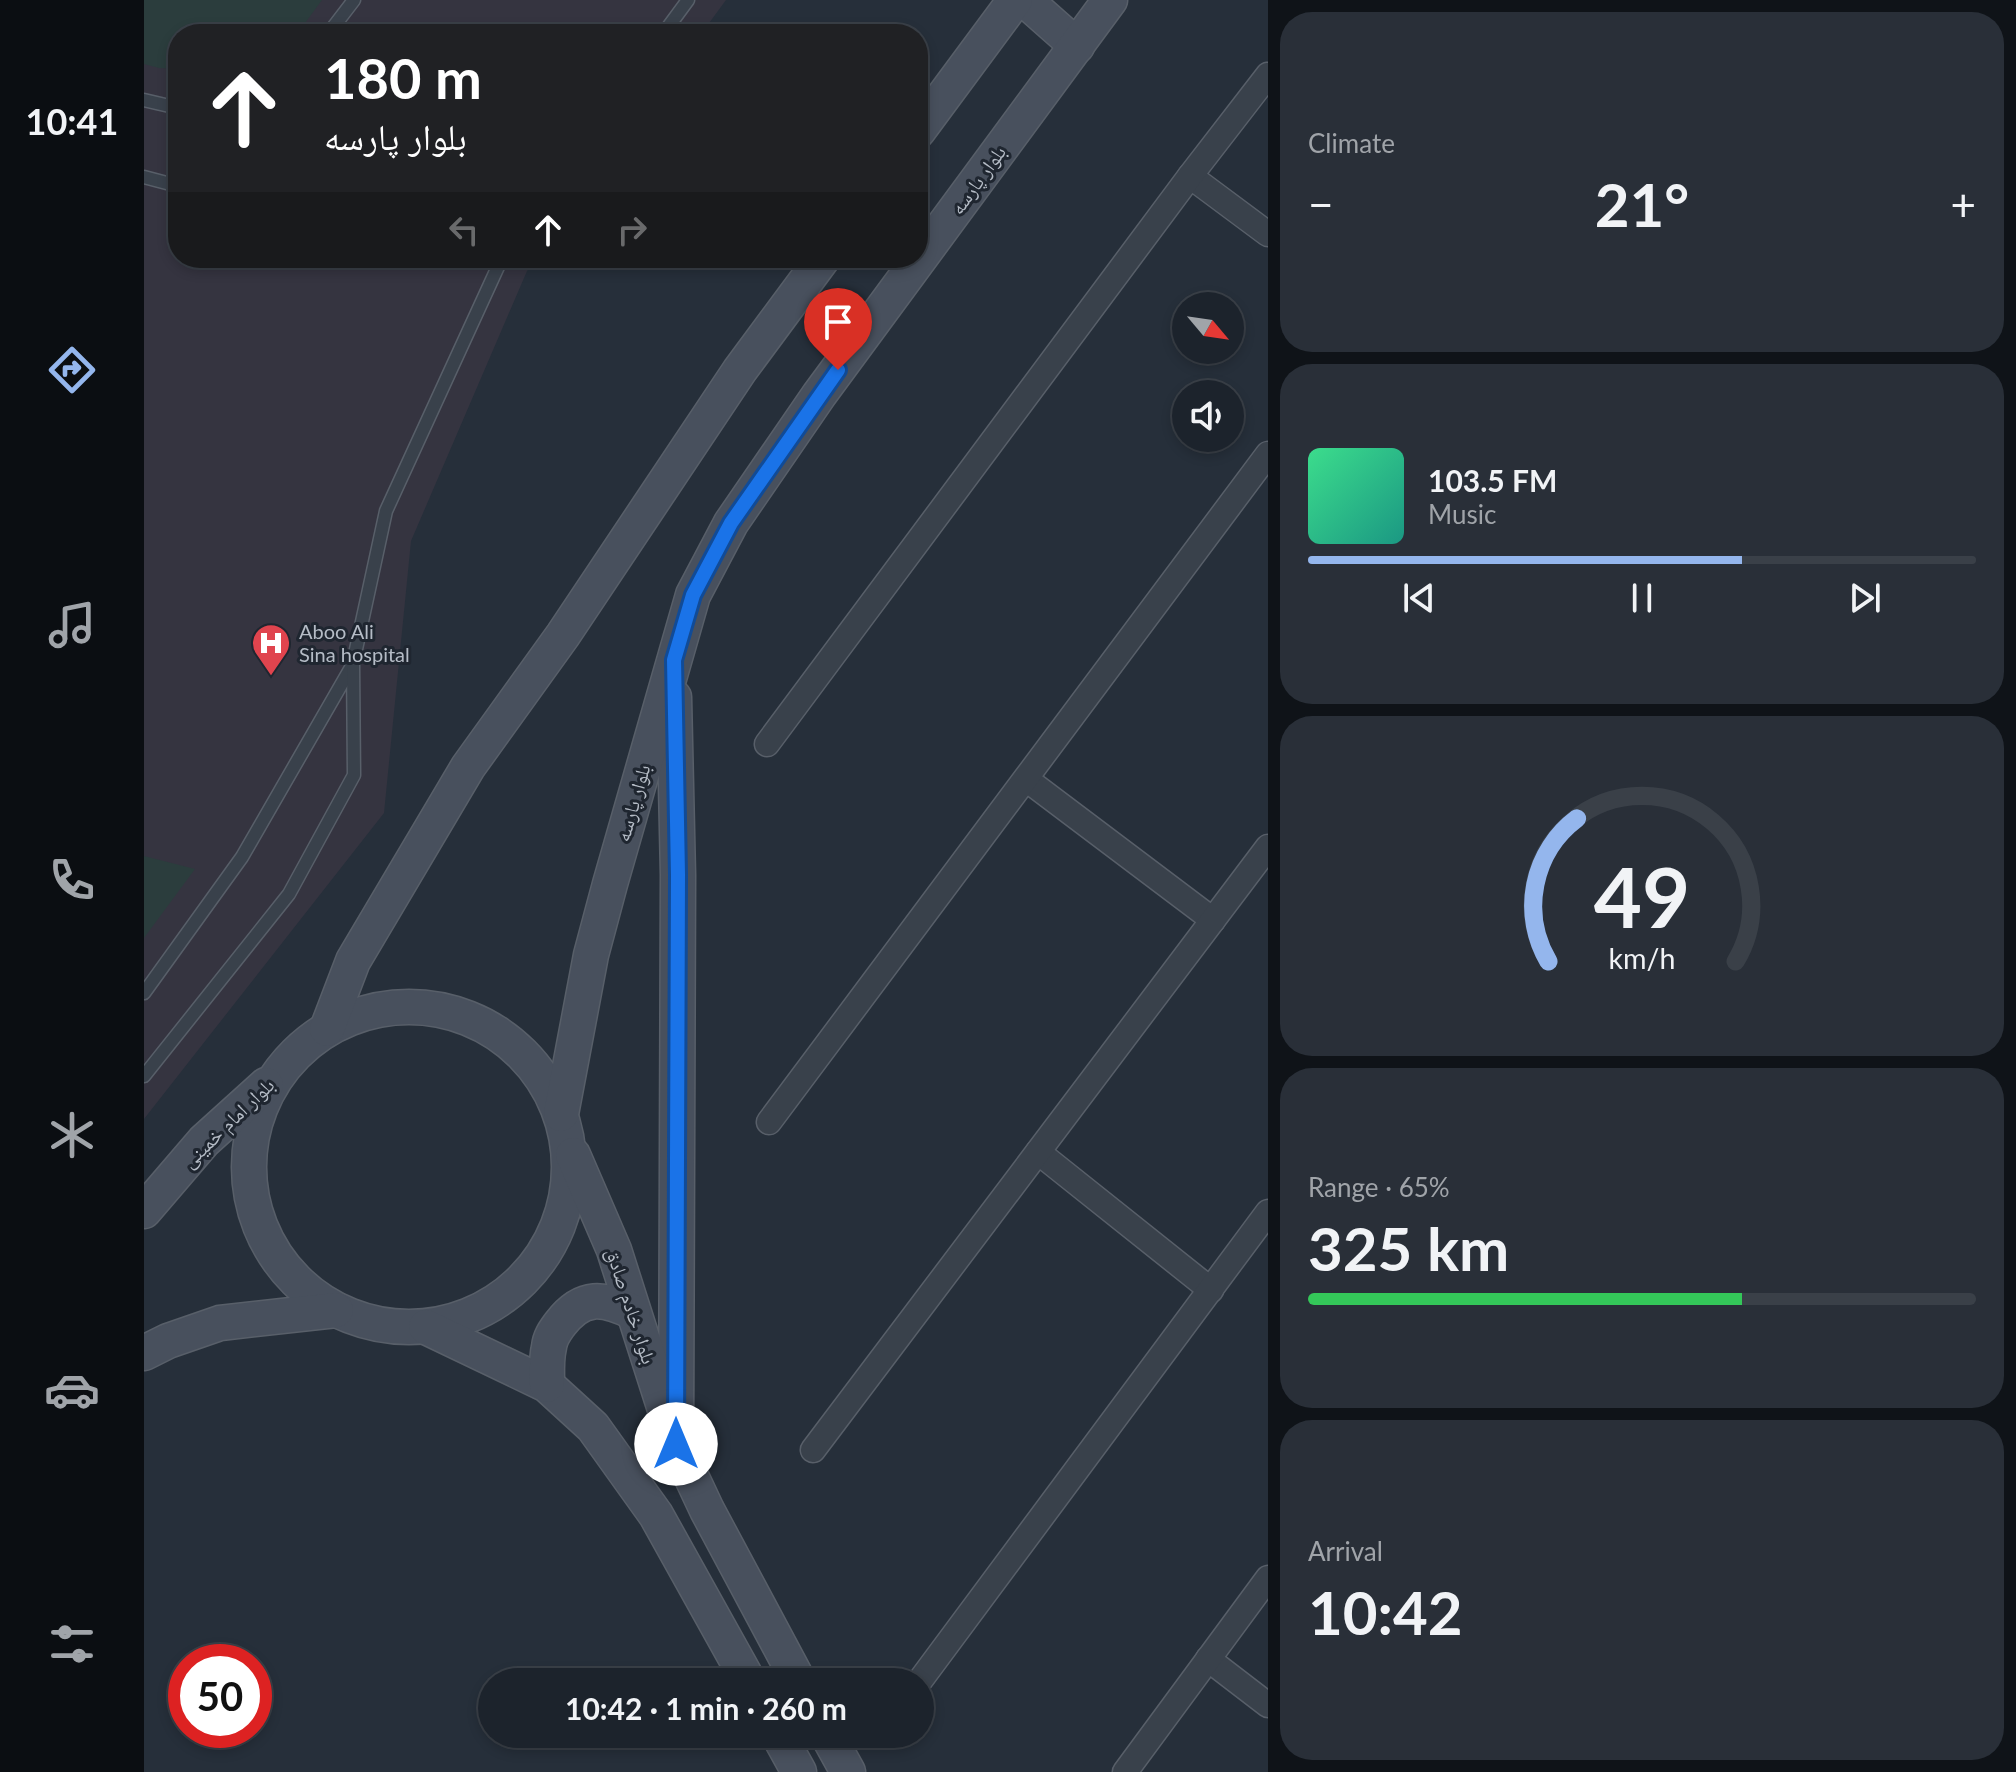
<!DOCTYPE html>
<html lang="en">
<head>
<meta charset="utf-8">
<style>
	body { margin:0; font-family:Lato,"Noto Naskh Arabic",sans-serif; background:#292f38; color:#f1f3f6; height:100vh; display:flex; flex-direction:column; font-size:30px; white-space:nowrap }
	* { box-sizing:border-box; margin:0 }
	p { font-size:26px; color:#a0a4a9 }
	.icon { flex:none; width:44px; height:44px; fill:none; stroke:currentColor; stroke-width:2; stroke-linecap:round; stroke-linejoin:round }
	.map { position:relative; flex:1; overflow:hidden }
	.drawer { display:flex; flex-direction:column; gap:12px; padding:12px; background:#0f1318; width:748px }
	.drawer>* { flex:none }
	.guide { position:absolute; left:24px; top:24px; width:760px; height:244px; border-radius:32px; box-shadow:0 4px 12px #0003,0 0 0 2px #3a4048; background:#202124; color:#fff; overflow:hidden }
	.needle { width:52px; rotate:119deg }
	.controls { position:absolute; left:1028px; top:292px; display:grid; gap:16px }
	.controls a { display:grid; place-items:center; width:72px; height:72px; border-radius:50%; background:#1c232c; box-shadow:0 4px 12px #0003,0 0 0 2px #3a4048; font-size:40px }
	.speed { position:absolute; left:24px; top:1644px; display:flex; gap:16px; font-size:40px; font-weight:700; text-align:center }
	.speed>* { display:grid; place-content:center; width:104px; height:104px; border-radius:50%; background:#1c232c; box-shadow:0 4px 12px #0003,0 0 0 2px #3a4048; line-height:1 }
	.speed .limit { border:12px solid #d22; background:#fff; color:#111 }
	.pin { position:absolute; display:grid; place-items:center; width:68px; height:68px; color:#fff; margin:-82px -34px; border-radius:50% 50% 50% 0; rotate:-45deg; box-shadow:0 0 8px #0007 }
	.pin .icon { rotate:45deg }
	.me { position:absolute; width:88px; margin:-44px; rotate:0deg; stroke-linejoin:round; filter:drop-shadow(0 0 6px #0008) }
	.turn { display:flex; align-items:center; gap:28px; height:168px; padding:0 24px; font-size:36px }
	.turn .icon { width:104px; height:104px; stroke-width:2.5 }
	.turn b { display:block; font-size:56px; line-height:68px }
	.lanes { display:flex; align-items:center; height:76px; padding:0 24px; background:#0003; justify-content:center; gap:40px; direction:ltr }
	.lanes .off { opacity:.35 }
	.big { font-size:60px; font-weight:700; line-height:1.1 }
	.drawer .tile { flex:1; display:flex; flex-direction:column; justify-content:center; gap:12px; min-width:0; padding:0 28px; border-radius:32px; background:#292f38 }
	.drawer .dial { align-items:center; gap:0 }
	.dial svg { height:208px; overflow:visible; fill:none; stroke:#3a4048; stroke-width:7; stroke-linecap:round; text-anchor:middle }
	.dial text { fill:#f1f3f6; stroke:none }
	.song { display:flex; align-items:center; gap:24px }
	.cover { width:96px; height:96px; border-radius:12px; background:linear-gradient(135deg,hsl(150 70% 55%),hsl(170 70% 35%)) }
	.played { height:8px; border-radius:4px; background:linear-gradient(90deg,#94b6ed 65%,#3a4048 65%) }
	.keys { display:flex; justify-content:space-around; direction:ltr }
	.heat { display:flex; justify-content:space-between; align-items:center; font-size:44px; direction:ltr }
	.charge { height:12px; border-radius:6px; background:linear-gradient(90deg,#34c759 65%,#3a4048 0) }
	.trip { position:absolute; left:334px; top:1668px; width:456px; height:80px; border-radius:40px; background:#1c232c; box-shadow:0 4px 12px #0003,0 0 0 2px #3a4048; font-weight:700; line-height:80px; text-align:center }
	main { display:flex; flex:1; min-height:0 }
	.tabs { display:flex; flex-direction:column; width:144px; justify-content:space-around; align-items:center; background:#0b0e12; color:#a0a4a9 }
	.tabs .icon { width:56px; height:56px }
	.tabs .on { color:#94b6ed }
	.tabs b { font-size:36px; color:#f1f3f6 }
	.map>svg:first-child { display:block }
	.medical { fill:#353440 }
	.green { fill:#2b3d3d }
	.lines { fill:none; stroke-linecap:round; stroke-linejoin:round }
	.lane-casing { stroke:#585f69; stroke-width:15 }
	.street-casing { stroke:#585f69; stroke-width:27 }
	.secondary-casing { stroke:#585f69; stroke-width:37 }
	.lane { stroke:#39414b; stroke-width:12 }
	.street { stroke:#39414b; stroke-width:24 }
	.secondary { stroke:#48505d; stroke-width:34 }
	.route-casing { stroke:#114b97; stroke-width:20 }
	.route { stroke:#1a73e8; stroke-width:14 }
	.labels { text-anchor:middle; stroke-width:6; stroke-linejoin:round; paint-order:stroke }
	.street-label { font-size:20px; fill:#b5bcc6; stroke:#1f2630 }
	.poi-label { font-size:20px; fill:#b5bcc6; stroke:#1f2630; text-anchor:start }
</style>
</head>
<body>
<main>
<nav class="tabs">
<b>10:41</b>
<svg class="icon on" aria-label="directions" viewBox="0 0 24 24"><path d="M12 3l9 9-9 9-9-9zM9 14v-3h6M13 9l2 2-2 2"/></svg>
<svg class="icon" aria-label="music" viewBox="0 0 24 24"><path d="M9 18V5l10-2v13"/><circle cx="6" cy="18" r="3"/><circle cx="16" cy="16" r="3"/></svg>
<svg class="icon" aria-label="phone" viewBox="0 0 24 24"><path d="M5 4h4l2 5-3 2q2 4 5 5l2-3 5 2v4C11 20 4 13 5 4z"/></svg>
<svg class="icon" aria-label="climate" viewBox="0 0 24 24"><path d="M12 3v18M4 7l16 10M4 17L20 7"/></svg>
<svg class="icon" aria-label="car" viewBox="0 0 24 24"><path d="M5 17H2v-5l4-1 3-4h7l3 4 3 1v5h-3M9 17h6M6 11h13"/><circle cx="7" cy="17" r="2"/><circle cx="17" cy="17" r="2"/></svg>
<svg class="icon" aria-label="filters" viewBox="0 0 24 24"><path d="M4 7h16M4 17h16"/><circle cx="9" cy="7" r="2"/><circle cx="15" cy="17" r="2"/></svg>
</nav>
<div class="map">
<svg width="1124" height="1772" viewBox="0 0 1124 1772">
	<rect width="100%" height="100%" fill="#262f3a"/>
	<path class="medical" d="M0 0H582L557 34H34V258H393L383 271 267 541 240 813 0 1119Z"/>
	<g class="green">
		<path d="M0 0H178L153 34H34V69L15 68 0 64Z"/>
		<path d="M0 856 51 869 0 938Z"/>
	</g>
	<g class="lines">
		<defs>
			<g id="lane">
				<path d="M184 34 210 0"/>
				<path d="M519 34 544 0"/>
				<path d="M0 100 34 108"/>
				<path d="M0 177 34 186"/>
				<path d="M0 993 98 857 208 666"/>
				<path d="M0 1076 145 894 210 775 209 663 242 511 358 258"/>
			</g>
			<g id="street">
				<path d="M1046 176 1124 234"/>
				<path d="M623 744 1046 176 1124 75"/>
				<path d="M882 779 1069 920"/>
				<path d="M625 1122 1124 454"/>
				<path d="M894 1152 1067 1290"/>
				<path d="M669 1450 1124 847"/>
				<path d="M1064 1659 1124 1705"/>
				<path d="M775 1682 1124 1212"/>
				<path d="M981 1772 1124 1578"/>
			</g>
			<g id="secondary">
				<path d="M881 0 933 46"/>
				<path d="M774 131 871 0"/>
				<path d="M530 697 534 875 532 1444"/>
				<circle cx="265" cy="1167" r="160"/>
				<path d="M183 1029 209 961 324 767 419 635 596 370 679 258"/>
				<path d="M417 1114 447 955 466 884 549 595 587 523 675 395 966 0"/>
				<path d="M429 1155 470 1250 532 1444 563 1510 655 1682"/>
				<path d="M0 1211 60 1141 122 1085"/>
				<path d="M282 1327 403 1385 449 1427 512 1515 605 1682"/>
				<path d="M0 1353 24 1341 76 1323 192 1310"/>
				<path d="M403 1385C403 1373 402 1359 405 1347 406 1337 411 1331 416 1324 439 1294 459 1298 489 1312"/>
				<path d="M634 1734 655 1772"/>
				<path d="M683 1734 704 1772"/>
			</g>
		</defs>
		<use href="#lane" class="lane-casing"/>
		<use href="#street" class="street-casing"/>
		<use href="#secondary" class="secondary-casing"/>
		<use href="#lane" class="lane"/>
		<use href="#street" class="street"/>
		<use href="#secondary" class="secondary"/>
	</g>
	<g class="lines">
		<defs>
			<path id="route" d="M532 1444 534 875 530 660 549 595 587 523 694 370"/>
		</defs>
		<use href="#route" class="route-casing"/>
		<use href="#route" class="route"/>
	</g>
	<defs>
		<symbol id="hospital-pin" viewBox="-11 -11 22 30"><path d="M0 17L-7.5 6A9.5 9.5 0 1 1 7.5 6Z" fill="#e0444e" stroke="#1f2630"/><path d="M-5-5h3v3.5h4V-5h3V5h-3V1.5h-4V5h-3Z" fill="#fff"/></symbol>
	</defs>
	<g fill-rule="evenodd">
		<use href="#hospital-pin" x="105" y="621" width="44" height="60"/>
	</g>
	<g class="labels">
		<g class="street-label">
			<text transform="translate(834 180) rotate(-54)" y="7">بلوار پارسه</text>
			<text transform="translate(489 803) rotate(-74)" y="7">بلوار پارسه</text>
			<text transform="translate(84 1123) rotate(-44)" y="7">بلوار امام خمینی</text>
			<text transform="translate(487 1306) rotate(72)" y="7">بلوار خادم صادق</text>
		</g>
		<g class="poi-label">
			<text x="155" y="639">Aboo Ali<tspan x="155" dy="23">Sina hospital</tspan></text>
		</g>
	</g>
</svg>
<div class="controls">
<a><svg class="needle" viewBox="-14 -14 28 28"><path d="M0-13l5 13h-10z" fill="#e53935"/><path d="M0 13l5-13h-10z" fill="#a0a4a9"/></svg></a>
<a><svg class="icon" aria-label="sound" viewBox="0 0 24 24"><path d="M4 9h4l5-4v14l-5-4H4zM17 9q2 3 0 6"/></svg></a>
</div>
<div class="speed"><div class="limit">50</div></div>
<div class="pin" style="left:694px;top:370px;background:#d93025"><svg class="icon" aria-label="arrive" viewBox="0 0 24 24"><path d="M6 21V4h12l-3 4 3 4H6"/></svg></div>
<svg class="me" style="left:532px;top:1444px" viewBox="-20 -20 40 40"><circle r="19" fill="#fff"/><path d="M0-13L10 11 0 6-10 11z" fill="#1a73e8"/></svg>
<div class="trip">10:42 · 1 min · 260 m</div>
<div class="guide">
<div class="turn"><svg class="icon" aria-label="ahead" viewBox="0 0 24 24"><path d="M12 20V5M6 11l6-6 6 6"/></svg><div><b>180 m</b>بلوار پارسه</div></div>
<div class="lanes"><svg class="icon off" aria-label="left" viewBox="0 0 24 24"><path d="M17 20v-9H6M10 6l-5 5 5 5"/></svg><svg class="icon" aria-label="ahead" viewBox="0 0 24 24"><path d="M12 20V5M6 11l6-6 6 6"/></svg><svg class="icon off" aria-label="right" viewBox="0 0 24 24"><path d="M7 20v-9h11M14 6l5 5-5 5"/></svg></div>
</div>
</div>
<section class="drawer">
<div class="tile"><p>Climate</p>
<div class="heat"><a>−</a><b class="big">21°</b><a>+</a></div>
</div>
<div class="tile">
<div class="song"><i class="cover"></i><div><b>103.5 FM</b><p>Music</p></div></div>
<div class="played"></div>
<div class="keys"><svg class="icon" aria-label="previous" viewBox="0 0 24 24"><path d="M18 5L8 12l10 7zM5 5v14"/></svg><svg class="icon" aria-label="pause" viewBox="0 0 24 24"><path d="M8 5v14M16 5v14"/></svg><svg class="icon" aria-label="next" viewBox="0 0 24 24"><path d="M6 5l10 7-10 7zM19 5v14"/></svg></div>
</div>
<div class="tile dial"><svg viewBox="0 0 100 80">
<path d="M14 69A42 42 0 1 1 86 69"/>
<path d="M14 69A42 42 0 0 1 25 14" stroke="#94b6ed"/>
<text x="50" y="56" font-size="32" font-weight="700">49</text>
<text x="50" y="72" font-size="11">km/h</text>
</svg></div>
<div class="tile"><p>Range · 65%</p><b class="big">325 km</b><div class="charge"></div></div>
<div class="tile"><p>Arrival</p><b class="big">10:42</b></div>
</section>
</main>
</body>
</html>
